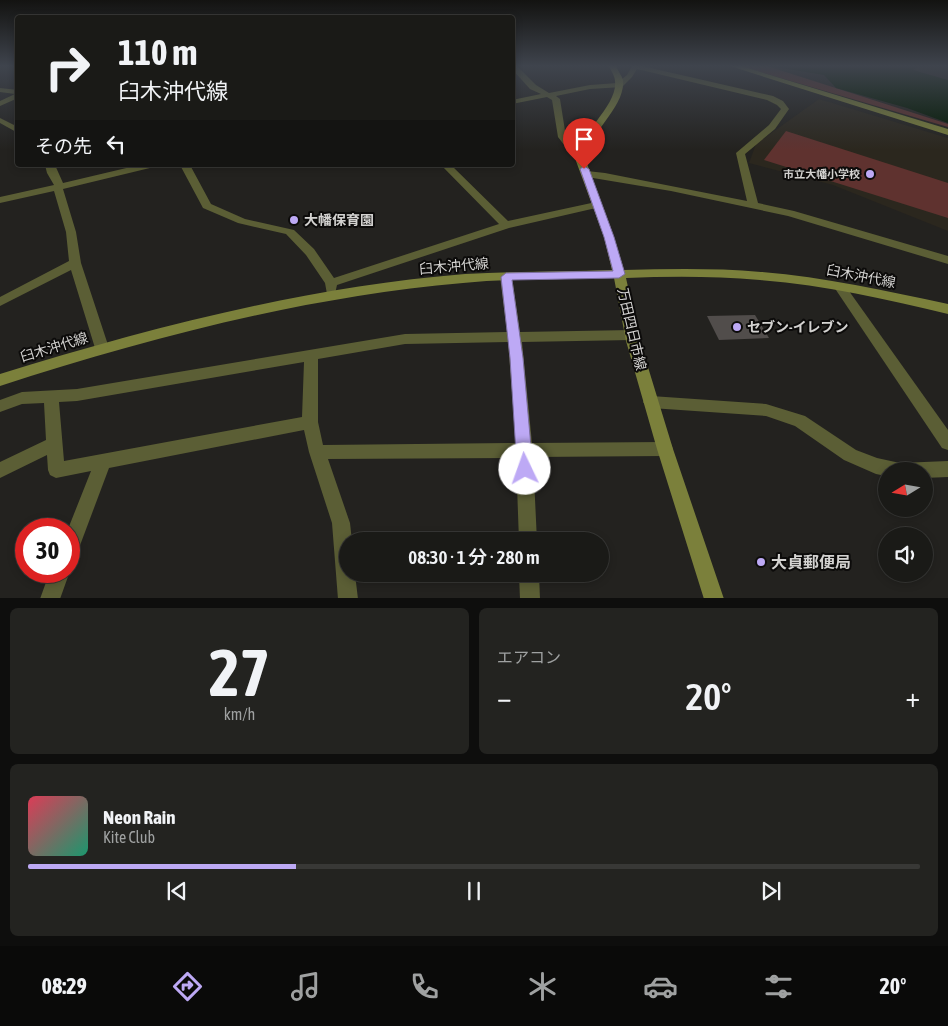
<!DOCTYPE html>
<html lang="ja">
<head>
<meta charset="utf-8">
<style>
	body { margin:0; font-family:"Asap Condensed","Noto Sans JP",sans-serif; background:#232320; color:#f1f3f6; height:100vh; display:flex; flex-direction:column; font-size:19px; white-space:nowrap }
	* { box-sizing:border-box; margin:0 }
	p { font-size:16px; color:#9fa1a1 }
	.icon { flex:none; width:28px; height:28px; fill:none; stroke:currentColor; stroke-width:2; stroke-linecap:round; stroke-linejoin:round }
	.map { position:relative; height:598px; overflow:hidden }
	.details { display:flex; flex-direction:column; gap:10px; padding:10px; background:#0e0e0d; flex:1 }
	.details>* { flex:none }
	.guide { position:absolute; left:15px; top:15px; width:500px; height:152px; border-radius:5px; box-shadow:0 2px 8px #0003,0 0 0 1px #383836; background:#1a1a17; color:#f1f3f6; overflow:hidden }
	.needle { width:32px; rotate:259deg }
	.tools { position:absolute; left:878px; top:462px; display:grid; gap:10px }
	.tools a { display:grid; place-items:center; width:55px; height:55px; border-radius:50%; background:#1a1a17; box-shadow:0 2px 8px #0003,0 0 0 1px #383836; font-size:25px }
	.speed { position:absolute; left:15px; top:518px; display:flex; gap:10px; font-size:25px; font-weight:700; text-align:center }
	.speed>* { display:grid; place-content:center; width:65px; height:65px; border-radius:50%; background:#1a1a17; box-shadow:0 2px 8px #0003,0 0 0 1px #383836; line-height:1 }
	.speed .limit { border:8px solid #d22; background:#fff; color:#111 }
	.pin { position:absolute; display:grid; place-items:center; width:42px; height:42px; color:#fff; margin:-51px -21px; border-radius:50% 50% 50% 0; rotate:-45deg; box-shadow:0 0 5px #0007 }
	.pin .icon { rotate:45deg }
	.me { position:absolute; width:55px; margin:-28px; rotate:357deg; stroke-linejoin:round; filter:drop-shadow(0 0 4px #0008) }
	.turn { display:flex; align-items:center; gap:18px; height:105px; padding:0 20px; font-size:22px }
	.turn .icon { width:65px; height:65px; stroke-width:2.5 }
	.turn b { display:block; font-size:35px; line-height:42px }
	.then { display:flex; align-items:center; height:48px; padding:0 20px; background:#0003; gap:10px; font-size:19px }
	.big { font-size:38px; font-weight:600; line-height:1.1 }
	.details .tile { flex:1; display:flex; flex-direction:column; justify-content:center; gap:8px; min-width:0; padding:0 18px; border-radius:8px; background:#232320 }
	.details .dial { align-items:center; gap:0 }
	.dial b { font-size:65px; line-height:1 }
	.song { display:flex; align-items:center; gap:15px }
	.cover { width:60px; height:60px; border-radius:8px; background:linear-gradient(135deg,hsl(350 70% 55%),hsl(160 70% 35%)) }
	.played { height:5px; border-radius:2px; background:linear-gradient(90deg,#bda9f5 30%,#383836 30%) }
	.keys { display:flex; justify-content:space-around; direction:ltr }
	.heat { display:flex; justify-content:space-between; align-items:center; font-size:28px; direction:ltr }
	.details .tiles { flex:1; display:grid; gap:10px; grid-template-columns:1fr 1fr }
	.tile:last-child { grid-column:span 2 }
	.trip { position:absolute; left:339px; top:532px; width:270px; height:50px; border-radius:25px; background:#1a1a17; box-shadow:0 2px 8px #0003,0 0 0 1px #383836; font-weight:600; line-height:50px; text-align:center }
	.menu { display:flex; height:80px; justify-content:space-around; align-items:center; background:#0a0a09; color:#9fa1a1 }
	.menu .icon { width:35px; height:35px }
	.menu .current { color:#bda9f5 }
	.menu b { font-size:22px; color:#f1f3f6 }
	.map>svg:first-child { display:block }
	.built { fill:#2b271e }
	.green { fill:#5f322f }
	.water { fill:#001800 }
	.building { fill:#514d4b }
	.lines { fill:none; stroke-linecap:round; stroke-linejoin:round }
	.street { fill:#5b5e35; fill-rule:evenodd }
	.secondary { fill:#7b803b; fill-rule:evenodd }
	.route { fill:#bda9f5; stroke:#7b6e9f }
	.poi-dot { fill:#bda9f5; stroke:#0c0b0a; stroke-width:2 }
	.labels { text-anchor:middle; stroke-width:4; stroke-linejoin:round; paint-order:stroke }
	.far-poi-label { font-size:11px; font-weight:bold; fill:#d3d2d0; stroke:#0c0b0a; text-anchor:end }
	.poi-label { font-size:14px; font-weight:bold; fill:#d3d2d0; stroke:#0c0b0a; text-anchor:start }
	.street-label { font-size:14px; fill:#d3d2d0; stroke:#0c0b0a }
	.near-poi-label { font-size:16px; font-weight:bold; fill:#d3d2d0; stroke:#0c0b0a; text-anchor:start }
</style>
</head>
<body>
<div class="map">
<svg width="948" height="599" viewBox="0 0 948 599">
	<rect width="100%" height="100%" fill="#23221f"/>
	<path class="built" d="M819 99 948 138V231L833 185 749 163 756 144Z"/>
	<g class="green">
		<path d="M740 66H767L948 124V127Z"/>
		<path d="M786 131 948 183V218L764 160Z"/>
	</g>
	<path class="water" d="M770 66H918L913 70 948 80V123L907 108 836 88 824 75Z"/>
	<path class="building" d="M755 315 769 338 719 340 707 316Z"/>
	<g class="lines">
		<g class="street">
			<path d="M512 66H517L536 85 549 93 590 85 617 83 627 75 632 66H642L773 96 783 101 789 109 775 129 745 154 758 203 794 211 948 256V264L788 216 671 191 587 177 582 174 587 171 605 173 747 201 736 153 769 125 781 109 777 105 767 100 637 69 632 77 622 87 590 89 556 96 560 99 566 137 586 161 581 164 578 163 558 137 552 100 547 97 512 104V100L541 94 530 89 512 69Z"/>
			<path d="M0 88 18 90V98L0 106V101L15 94 0 92Z"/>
			<path d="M0 118 18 127V133L0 123Z"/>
			<path d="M45 165H55L63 183 139 165H156L154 167 63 189 76 232 81 263 109 348 107 352 102 353 97 352 95 348 71 270 0 306V297L69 261 66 232 54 191 0 203V197L54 185 47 173Z"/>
			<path d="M180 165H190L211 204 245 219 294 230 314 249 334 278 499 224 441 165H451L508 221 596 202 601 205 596 208 509 228 337 285 335 294H327L325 283 306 255 286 234 238 223 203 208Z"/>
			<path d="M506 273 512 277 520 332 632 330 637 331 639 335 637 339 632 340 522 342 532 443 665 442 671 444 673 449 671 454 665 456 533 457 537 541H519L516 458 328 459 350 523 352 541H348V574H355L358 599H338L332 523 309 452 304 430 109 468 76 556 69 558 68 529 91 471 56 478 50 475 48 470 47 455 0 478V462L46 440 44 403 22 404 0 412V400L22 392 77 389 405 334 507 332 500 277ZM508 342 516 443 323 445 318 422V359L405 344ZM304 362 302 417 64 461 59 402 77 401Z"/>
			<path d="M840 283 844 284 948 430V450L942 448 836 290 834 287 836 284Z"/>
			<path d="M651 396 766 404 805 416 856 450 877 458 900 463 948 461V477L924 478V471H886V476L876 474 844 460 795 426 766 416 651 408 646 406 643 402 646 398Z"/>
			<path d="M69 569 70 571 60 599H40L50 571H69Z"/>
			<path d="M519 574H539L540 599H520Z"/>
		</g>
		<g class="secondary">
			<path d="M609 66H616C618 71 622 76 623 80 626 107 588 132 586 161L614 237 624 270C670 269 715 268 761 272 824 277 886 291 948 304V314C886 299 824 285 760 280 715 276 671 276 626 278L640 341 673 449 724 599H704L657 449 626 341 614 278C564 280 513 278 463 283 305 297 151 337 0 386V374C152 327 306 287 465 274 514 271 563 272 612 270L604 237 576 161C580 131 618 106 615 81 615 76 611 71 609 66Z"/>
			<path d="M730 66H741L948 129V135Z"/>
		</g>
	</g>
	<linearGradient id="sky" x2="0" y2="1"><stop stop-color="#131311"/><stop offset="0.44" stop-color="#3f444d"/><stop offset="1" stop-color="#3f444d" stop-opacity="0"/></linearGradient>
	<rect width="948" height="150" fill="url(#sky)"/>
	<path class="route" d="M584 166 589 169 614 237 625 274 619 278 512 280 523 358 533 469 530 474 525 476 520 474 517 469 510 358 501 277 506 273 613 271 604 237 580 169Z"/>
	<g class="poi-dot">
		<circle cx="870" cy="174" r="5"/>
		<circle cx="294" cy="220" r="5"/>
		<circle cx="737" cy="327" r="5"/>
		<circle cx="761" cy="562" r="5"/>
	</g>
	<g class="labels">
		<g class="far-poi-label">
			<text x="860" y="178">市立大幡小学校</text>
		</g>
		<g class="poi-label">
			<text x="304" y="225">大幡保育園</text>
			<text x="747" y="332">セブン-イレブン</text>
		</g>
		<g class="street-label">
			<text transform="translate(454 266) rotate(-5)" y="5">臼木沖代線</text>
			<text transform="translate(861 276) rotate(11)" y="5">臼木沖代線</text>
			<text transform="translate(632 329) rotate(77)" y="5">万田四日市線</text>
			<text transform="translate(54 347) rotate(-17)" y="5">臼木沖代線</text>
		</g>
		<g class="near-poi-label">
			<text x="771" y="568">大貞郵便局</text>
		</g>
	</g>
</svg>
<div class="tools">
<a><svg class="needle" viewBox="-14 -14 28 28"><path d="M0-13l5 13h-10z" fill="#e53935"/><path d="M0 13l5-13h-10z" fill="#9fa1a1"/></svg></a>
<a><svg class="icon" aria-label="sound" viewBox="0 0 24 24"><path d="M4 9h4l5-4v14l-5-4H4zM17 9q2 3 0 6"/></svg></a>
</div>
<div class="speed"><div class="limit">30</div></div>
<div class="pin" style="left:584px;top:169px;background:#d93025"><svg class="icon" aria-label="arrive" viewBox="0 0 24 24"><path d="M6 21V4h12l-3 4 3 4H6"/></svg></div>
<svg class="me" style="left:525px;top:469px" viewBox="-20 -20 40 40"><circle r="19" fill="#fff"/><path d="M0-13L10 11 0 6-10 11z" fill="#bda9f5"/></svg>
<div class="trip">08:30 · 1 分 · 280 m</div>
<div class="guide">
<div class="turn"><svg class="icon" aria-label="right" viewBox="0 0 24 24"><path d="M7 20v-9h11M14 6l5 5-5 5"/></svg><div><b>110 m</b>臼木沖代線</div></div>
<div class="then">その先<svg class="icon" aria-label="left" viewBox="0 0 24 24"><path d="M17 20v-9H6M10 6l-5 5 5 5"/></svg></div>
</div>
</div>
<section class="details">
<div class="tiles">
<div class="tile dial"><b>27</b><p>km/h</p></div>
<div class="tile"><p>エアコン</p>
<div class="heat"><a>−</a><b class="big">20°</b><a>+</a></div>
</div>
<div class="tile">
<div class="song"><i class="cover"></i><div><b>Neon Rain</b><p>Kite Club</p></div></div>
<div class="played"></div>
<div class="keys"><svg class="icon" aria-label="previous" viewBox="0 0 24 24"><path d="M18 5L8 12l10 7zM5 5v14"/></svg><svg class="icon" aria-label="pause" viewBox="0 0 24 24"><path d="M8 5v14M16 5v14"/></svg><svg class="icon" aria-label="next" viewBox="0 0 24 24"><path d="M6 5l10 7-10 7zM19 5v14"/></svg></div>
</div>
</div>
</section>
<nav class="menu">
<b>08:29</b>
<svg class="icon current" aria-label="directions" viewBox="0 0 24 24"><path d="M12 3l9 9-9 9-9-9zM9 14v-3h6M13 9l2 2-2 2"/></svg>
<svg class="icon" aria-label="music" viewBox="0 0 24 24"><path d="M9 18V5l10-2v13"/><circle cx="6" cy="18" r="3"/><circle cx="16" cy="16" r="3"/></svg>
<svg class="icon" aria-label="phone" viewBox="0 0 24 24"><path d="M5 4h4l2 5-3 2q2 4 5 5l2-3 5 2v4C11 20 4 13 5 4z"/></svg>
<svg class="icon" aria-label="climate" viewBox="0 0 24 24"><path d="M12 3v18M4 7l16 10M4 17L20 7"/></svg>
<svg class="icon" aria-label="car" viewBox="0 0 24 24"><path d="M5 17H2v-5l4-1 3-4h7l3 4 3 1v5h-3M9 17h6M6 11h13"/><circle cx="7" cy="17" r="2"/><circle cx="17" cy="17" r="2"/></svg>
<svg class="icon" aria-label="filters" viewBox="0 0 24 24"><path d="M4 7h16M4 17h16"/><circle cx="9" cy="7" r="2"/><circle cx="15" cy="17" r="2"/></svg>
<b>20°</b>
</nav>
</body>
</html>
